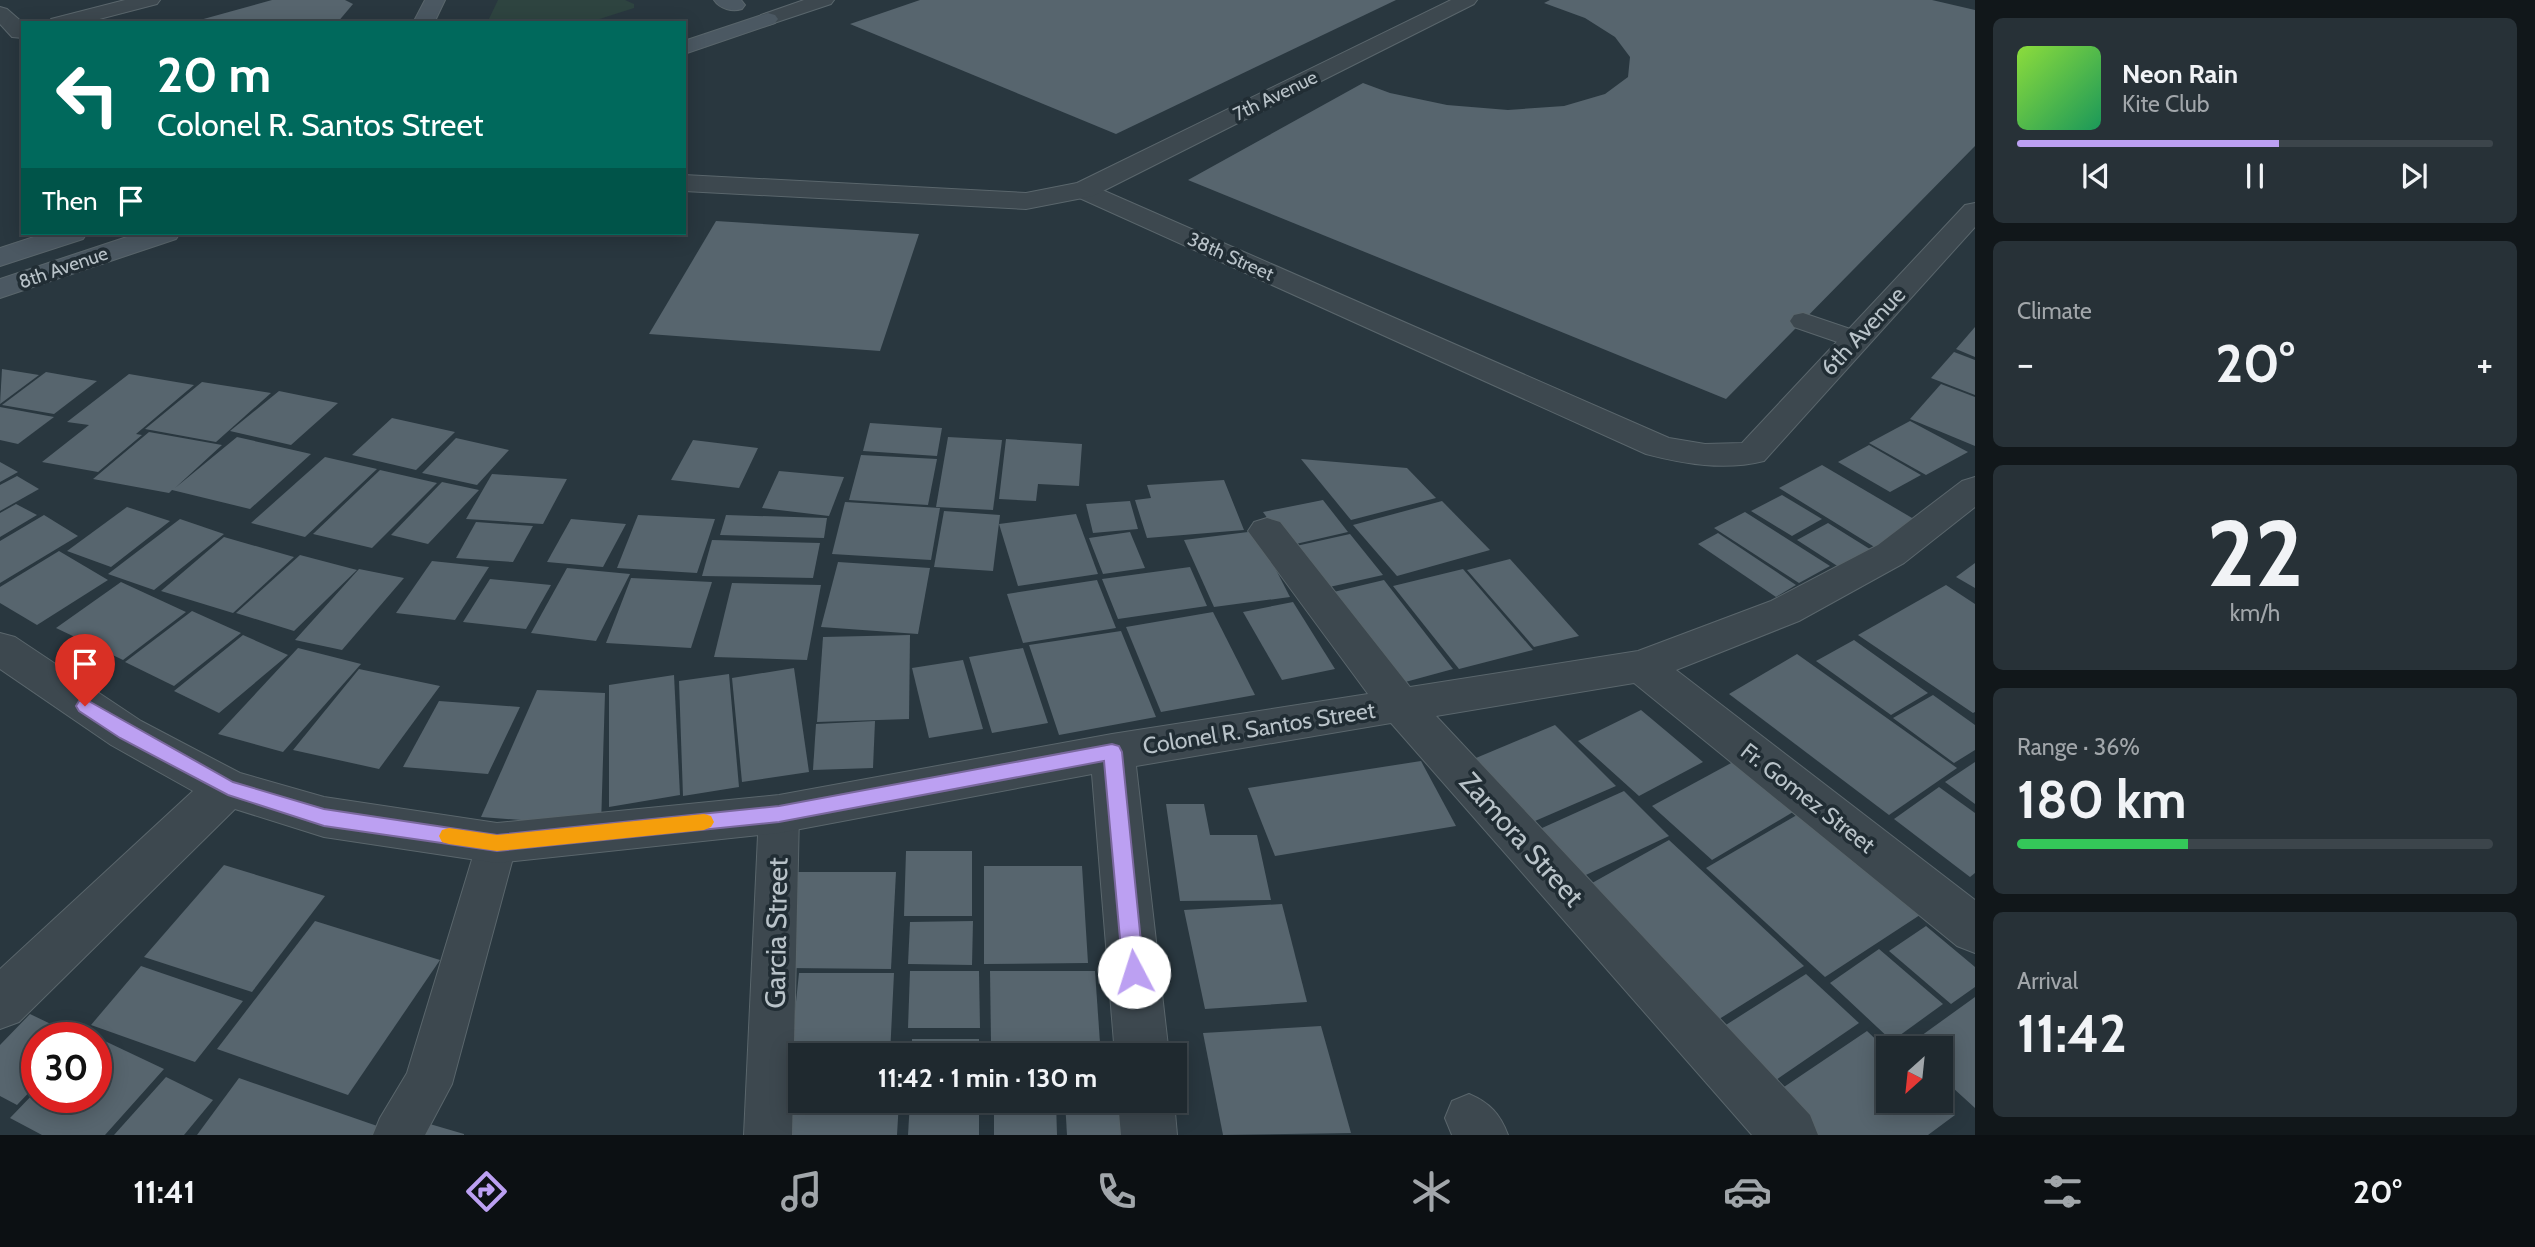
<!DOCTYPE html>
<html lang="en">
<head>
<meta charset="utf-8">
<style>
	body { margin:0; font-family:Cabin,sans-serif; background:#273137; color:#f1f3f6; height:100vh; display:flex; flex-direction:column; font-size:26px; white-space:nowrap }
	* { box-sizing:border-box; margin:0 }
	p { font-size:23px; color:#a1a6aa }
	.icon { flex:none; width:38px; height:38px; fill:none; stroke:currentColor; stroke-width:2; stroke-linecap:round; stroke-linejoin:round }
	.map { position:relative; flex:1; overflow:hidden }
	.panel { display:flex; flex-direction:column; gap:18px; padding:18px; background:#11171a; width:560px }
	.panel>* { flex:none }
	.hud { position:absolute; left:21px; top:21px; width:665px; height:214px; border-radius:0px; box-shadow:0 4px 18px #0003,0 0 0 2px #3c454b; background:#00695c; color:#fff; overflow:hidden }
	.needle { width:46px; rotate:207deg }
	.buttons { position:absolute; left:1876px; top:1036px; display:grid; gap:14px }
	.buttons a { display:grid; place-items:center; width:77px; height:77px; border-radius:0px; background:#1f292f; box-shadow:0 4px 18px #0003,0 0 0 2px #3c454b; font-size:35px }
	.speed { position:absolute; left:21px; top:1022px; display:flex; gap:14px; font-size:35px; font-weight:700; text-align:center }
	.speed>* { display:grid; place-content:center; width:91px; height:91px; border-radius:50%; background:#1f292f; box-shadow:0 4px 18px #0003,0 0 0 2px #3c454b; line-height:1 }
	.speed .limit { border:10px solid #d22; background:#fff; color:#111 }
	.pin { position:absolute; display:grid; place-items:center; width:60px; height:60px; color:#fff; margin:-72px -30px; border-radius:50% 50% 50% 0; rotate:-45deg; box-shadow:0 0 7px #0007 }
	.pin .icon { rotate:45deg }
	.me { position:absolute; width:77px; margin:-38px; rotate:355deg; stroke-linejoin:round; filter:drop-shadow(0 0 5px #0008) }
	.turn { display:flex; align-items:center; gap:24px; height:147px; padding:0 21px; font-size:32px }
	.turn .icon { width:91px; height:91px; stroke-width:2.5 }
	.turn b { display:block; font-size:49px; line-height:60px }
	.then { display:flex; align-items:center; height:66px; padding:0 21px; background:#0003; gap:14px; font-size:26px }
	.big { font-size:52px; font-weight:700; line-height:1.1 }
	.panel .widget { flex:1; display:flex; flex-direction:column; justify-content:center; gap:10px; min-width:0; padding:0 24px; border-radius:10px; background:#273137 }
	.panel .dial { align-items:center; gap:0 }
	.dial b { font-size:91px; line-height:1 }
	.song { display:flex; align-items:center; gap:21px }
	.cover { width:84px; height:84px; border-radius:10px; background:linear-gradient(135deg,hsl(90 70% 55%),hsl(150 70% 35%)) }
	.played { height:7px; border-radius:4px; background:linear-gradient(90deg,#bca0f2 55%,#3c454b 55%) }
	.keys { display:flex; justify-content:space-around; direction:ltr }
	.heat { display:flex; justify-content:space-between; align-items:center; font-size:38px; direction:ltr }
	.charge { height:10px; border-radius:5px; background:linear-gradient(90deg,#34c759 36%,#3c454b 0) }
	.trip { position:absolute; left:788px; top:1043px; width:399px; height:70px; border-radius:0px; background:#1f292f; box-shadow:0 4px 18px #0003,0 0 0 2px #3c454b; font-weight:700; line-height:70px; text-align:center }
	.dock { display:flex; height:112px; justify-content:space-around; align-items:center; background:#0c1013; color:#a1a6aa }
	.dock .icon { width:49px; height:49px }
	.dock .on { color:#bca0f2 }
	.dock b { font-size:32px; color:#f1f3f6 }
	main { display:flex; flex:1; min-height:0 }
	.map>svg:first-child { display:block }
	.green { fill:#2e4440 }
	.building { fill:#57656e }
	.lines { fill:none; stroke-linecap:round; stroke-linejoin:round }
	.service-casing { stroke:#5a666c; stroke-width:2 }
	.minor-casing { stroke:#5a666c; stroke-width:2 }
	.tertiary-casing { stroke:#5a666c; stroke-width:2 }
	.secondary-casing { stroke:#5a666c; stroke-width:2 }
	.service { fill:#3d484f; fill-rule:evenodd }
	.minor { fill:#3d484f; fill-rule:evenodd }
	.tertiary { fill:#3d484f; fill-rule:evenodd }
	.secondary { fill:#4b5862; fill-rule:evenodd }
	.route { fill:#bca0f2; stroke:#7a689d; stroke-width:2 }
	.slow { fill:#f59e0b }
	.labels { text-anchor:middle; stroke-width:7; stroke-linejoin:round; paint-order:stroke }
	.far-street-label { font-size:19px; fill:#b9c3c9; stroke:#212d34 }
	.street-label { font-size:23px; fill:#b9c3c9; stroke:#212d34 }
	.near-street-label { font-size:28px; fill:#b9c3c9; stroke:#212d34 }
</style>
</head>
<body>
<main>
<div class="map">
<svg width="1975" height="1135" viewBox="0 0 1975 1135">
	<rect width="100%" height="100%" fill="#29373f"/>
	<path class="green" d="M498 0H625L634 4V8L587 23H487Z"/>
	<g class="building">
		<path d="M272 0H345L353 4 337 23H189Z"/>
		<path d="M920 0H1396L1116 134 850 24Z"/>
		<path d="M1550 0H1932L1975 10V146L1726 399 1188 180 1363 83 1390 93 1447 105 1508 110 1564 106 1605 94 1628 77 1630 57 1615 37 1585 18 1544 3Z"/>
		<path d="M716 221 919 234 880 351 649 334Z"/>
		<path d="M1975 327V357L1956 349Z"/>
		<path d="M1954 352 1975 360V395L1931 378Z"/>
		<path d="M2 369 39 375 0 404Z"/>
		<path d="M46 372 97 381 54 414 2 405Z"/>
		<path d="M129 374 194 385 136 434 142 435 98 472 42 462 89 425 67 422Z"/>
		<path d="M202 382 271 393 216 442 145 429Z"/>
		<path d="M1941 384 1975 397V446L1910 419Z"/>
		<path d="M279 391 338 403 291 445 230 431Z"/>
		<path d="M0 407 54 417 18 444 0 440Z"/>
		<path d="M392 418 455 432 416 470 352 455Z"/>
		<path d="M1910 421 1968 452 1926 475 1869 443Z"/>
		<path d="M870 423 942 428 937 456 863 451Z"/>
		<path d="M149 432 222 445 175 488 237 437 311 454 250 509 172 490 169 493 93 479Z"/>
		<path d="M948 437 1002 440 993 510 936 507Z"/>
		<path d="M456 438 509 450 477 485 422 473Z"/>
		<path d="M1006 439 1082 444 1079 486 1038 484 1036 501 999 499Z"/>
		<path d="M693 440 758 448 739 488 671 480Z"/>
		<path d="M1869 445 1921 475 1890 492 1838 462Z"/>
		<path d="M861 455 937 459 928 505 849 500Z"/>
		<path d="M325 457 377 469 305 537 251 523Z"/>
		<path d="M1301 459 1407 468 1436 498 1351 520Z"/>
		<path d="M0 462 18 472 0 482Z"/>
		<path d="M1822 465 1924 525 1881 551 1779 488Z"/>
		<path d="M380 470 437 483 372 548 313 534Z"/>
		<path d="M779 471 844 477 829 516 762 508Z"/>
		<path d="M492 474 567 479 543 524 466 519Z"/>
		<path d="M17 476 39 489 0 511V485Z"/>
		<path d="M1224 480 1244 530 1147 538 1135 500 1151 498 1147 485Z"/>
		<path d="M442 482 479 490 428 544 391 535Z"/>
		<path d="M1782 495 1822 519 1792 536 1751 511Z"/>
		<path d="M1323 500 1348 532 1287 546 1263 512Z"/>
		<path d="M1130 501 1138 529 1093 533 1086 504Z"/>
		<path d="M1442 501 1490 550 1397 576 1353 525Z"/>
		<path d="M845 502 940 508 931 560 832 554Z"/>
		<path d="M16 504 37 515 0 537V513Z"/>
		<path d="M127 507 170 521 111 567 67 551Z"/>
		<path d="M944 511 1000 515 993 571 934 567Z"/>
		<path d="M1745 512 1830 566 1799 583 1714 528Z"/>
		<path d="M1076 514 1098 574 1018 586 999 524Z"/>
		<path d="M44 515 78 536 0 583V541Z"/>
		<path d="M638 515 715 519 697 573 617 568Z"/>
		<path d="M726 515 827 518 824 538 720 535Z"/>
		<path d="M180 519 224 534 154 590 108 574Z"/>
		<path d="M571 519 626 524 603 567 547 562Z"/>
		<path d="M476 522 533 526 513 562 456 558Z"/>
		<path d="M1828 523 1873 551 1842 569 1797 540Z"/>
		<path d="M1256 531 1290 597 1214 607 1184 540Z"/>
		<path d="M1130 532 1145 568 1103 574 1089 538Z"/>
		<path d="M1718 533 1796 585 1776 597 1698 544Z"/>
		<path d="M1350 534 1383 575 1316 590 1287 548Z"/>
		<path d="M224 537 294 557 233 613 161 591Z"/>
		<path d="M712 540 820 543 813 578 702 576Z"/>
		<path d="M59 551 108 580 37 625 0 603V587Z"/>
		<path d="M300 555 357 570 294 631 236 613Z"/>
		<path d="M1510 559 1579 636 1534 647 1467 570Z"/>
		<path d="M432 561 489 567 455 620 396 613Z"/>
		<path d="M838 562 930 568 918 634 821 627Z"/>
		<path d="M1975 563V588L1956 577Z"/>
		<path d="M1190 567 1207 606 1118 619 1102 579Z"/>
		<path d="M567 568 630 574 596 641 531 633Z"/>
		<path d="M359 569 404 578 342 650 295 640Z"/>
		<path d="M1463 569 1533 650 1459 669 1393 586Z"/>
		<path d="M631 578 712 582 691 648 606 643Z"/>
		<path d="M490 579 551 585 526 629 463 622Z"/>
		<path d="M1097 580 1116 628 1023 643 1007 594Z"/>
		<path d="M1384 580 1453 669 1387 687 1321 595Z"/>
		<path d="M121 582 186 612 123 660 56 628Z"/>
		<path d="M732 583 821 585 807 660 714 657Z"/>
		<path d="M1946 585 1975 604V712L1973 713 1858 635Z"/>
		<path d="M1293 602 1335 669 1282 680 1243 612Z"/>
		<path d="M192 611 241 633 174 686 125 662Z"/>
		<path d="M1213 612 1255 695 1161 712 1126 627Z"/>
		<path d="M1121 631 1156 717 1059 735 1029 645Z"/>
		<path d="M243 635 288 655 219 713 174 691Z"/>
		<path d="M910 635 909 719 817 722 823 637Z"/>
		<path d="M1854 640 1928 693 1891 715 1816 661Z"/>
		<path d="M298 648 361 664 283 752 218 734Z"/>
		<path d="M1023 648 1048 723 992 733 969 657Z"/>
		<path d="M1797 654 1957 768 1889 815 1729 694Z"/>
		<path d="M963 660 983 729 929 738 912 668Z"/>
		<path d="M794 668 809 772 742 782 732 678Z"/>
		<path d="M359 669 440 686 379 769 293 750Z"/>
		<path d="M729 674 739 787 683 796 679 681Z"/>
		<path d="M674 675 680 795 609 807V685Z"/>
		<path d="M537 690 605 693 601 826 481 817Z"/>
		<path d="M1933 695 1975 725V750L1954 763 1893 718Z"/>
		<path d="M439 701 520 707 488 774 403 767Z"/>
		<path d="M1641 710 1703 762 1639 796 1578 741Z"/>
		<path d="M875 721 873 768 813 770 816 724Z"/>
		<path d="M1555 725 1616 786 1521 827 1464 763Z"/>
		<path d="M1421 761 1456 826 1275 856 1248 788Z"/>
		<path d="M1733 762 1793 812 1712 860 1652 806Z"/>
		<path d="M1975 762V804L1945 782Z"/>
		<path d="M1939 787 1975 813V873L1970 877 1894 819Z"/>
		<path d="M1624 791 1669 836 1573 881 1531 833Z"/>
		<path d="M1166 804H1204L1210 835H1257L1271 900 1180 901Z"/>
		<path d="M1802 812 1923 913 1825 977 1706 868Z"/>
		<path d="M1669 840 1804 966 1708 1026 1576 892Z"/>
		<path d="M906 851H972V916H904Z"/>
		<path d="M224 865 325 896 252 992 144 957Z"/>
		<path d="M984 866H1082L1088 963 984 964Z"/>
		<path d="M798 872H896L891 969 787 968Z"/>
		<path d="M1282 904 1307 1002 1205 1009 1184 910Z"/>
		<path d="M315 921 440 960 348 1095 217 1049Z"/>
		<path d="M973 921 972 965 908 964 910 922Z"/>
		<path d="M1926 926 1975 967V987L1951 1004 1889 951Z"/>
		<path d="M1879 949 1943 1004 1892 1041 1830 983Z"/>
		<path d="M141 966 243 1001 195 1062 91 1025Z"/>
		<path d="M910 971H979L980 1028H908Z"/>
		<path d="M990 971H1095L1100 1043H991Z"/>
		<path d="M799 973H894L890 1055H800V1069H789Z"/>
		<path d="M1806 974 1859 1023 1770 1084 1718 1030Z"/>
		<path d="M1975 997V1108L1941 1077V1048H1910L1907 1046Z"/>
		<path d="M30 1014 80 1038H37V1084L17 1105 0 1096V1045Z"/>
		<path d="M1321 1026 1351 1133 1223 1135 1203 1033Z"/>
		<path d="M1867 1031 1888 1051V1101H1941L1955 1115 1928 1135H1807L1769 1097Z"/>
		<path d="M90 1034 164 1069 105 1135H42L10 1118 37 1090V1097H96V1038H87Z"/>
		<rect x="912" y="1039" width="67" height="16"/>
		<rect x="1063" y="1049" width="57" height="6"/>
		<path d="M1053 1050V1055H993V1051Z"/>
		<path d="M166 1077 213 1100 184 1135H114Z"/>
		<path d="M239 1078 383 1128 379 1135H197Z"/>
		<path d="M790 1080H800V1101H899L897 1135H784Z"/>
		<path d="M910 1101H979V1135H908Z"/>
		<path d="M994 1101H1056L1057 1135H994Z"/>
		<path d="M1065 1101H1124L1127 1135H1067Z"/>
		<path d="M423 1122 464 1134V1135H415Z"/>
	</g>
	<g class="lines">
		<defs>
			<g id="service">
				<path d="M1803 313 1865 334 1868 340 1865 346 1855 348 1794 327 1790 321 1794 315Z"/>
				<path d="M779 797 793 802 799 814 792 1135H744L759 814 765 802Z"/>
				<path d="M497 826 511 831 517 843 452 1084 425 1135H373L380 1118 407 1073 477 843 483 831Z"/>
				<path d="M1469 1094C1490 1103 1500 1114 1508 1135H1452L1445 1118 1452 1101Z"/>
			</g>
			<g id="minor">
				<path d="M125 0H160L157 4 84 23H48L51 19Z"/>
				<path d="M0 7 7 9 23 23V38L12 37 0 24Z"/>
				<path d="M1084 182 1669 438 1705 444 1742 443 1965 205 1975 203V227L1764 461C1724 471 1685 464 1646 454L1075 196 1071 190 1075 184Z"/>
				<path d="M1975 477V507L1904 563 1799 621 1676 670 1975 900V953L1957 946 1634 683 1436 716 1810 1115 1818 1135H1752L1391 723 1136 766 1169 1055H1115L1092 774 779 833 497 863 324 837 235 809 19 1022 0 1029V969L193 791 111 745 0 669V633L15 637 141 721 240 773 324 797 497 823 779 795 1112 734 1368 694 1248 531 1254 522 1267 518 1280 522 1410 687 1638 651 1771 601 1878 545 1962 481Z"/>
				<path d="M1118 1101H1174L1177 1135H1121Z"/>
			</g>
			<g id="tertiary">
				<path d="M804 0H834L831 4 768 25 761 23 758 19 761 15Z"/>
				<path d="M1451 0H1477L1474 4 1093 196 1026 209 684 191V175L1026 193 1077 183Z"/>
			</g>
			<g id="secondary">
				<path d="M425 0H445L434 23H413Z"/>
				<path d="M714 0H741L745 5 742 9C732 12 720 9 714 0Z"/>
				<path d="M768 13 775 15 778 19 775 23 684 54V41Z"/>
				<path d="M46 233H87L83 239 0 266V248Z"/>
				<path d="M139 233H180L176 239 0 298V279Z"/>
			</g>
		</defs>
		<use href="#service" class="service-casing"/>
		<use href="#minor" class="minor-casing"/>
		<use href="#tertiary" class="tertiary-casing"/>
		<use href="#secondary" class="secondary-casing"/>
		<use href="#service" class="service"/>
		<use href="#minor" class="minor"/>
		<use href="#tertiary" class="tertiary"/>
		<use href="#secondary" class="secondary"/>
	</g>
	<path class="route" d="M85 699 233 782 324 809 497 835 779 806 1112 744 1119 746 1122 752 1144 972 1141 979 1134 982 1126 979 1123 972 1104 761 779 822 497 851 324 826 228 795 120 738 79 711 76 706 79 701Z"/>
	<path class="slow" d="M704 814 711 816 714 822 711 827 704 830 497 851 449 844 442 842 439 836 442 830 449 828 497 835Z"/>
	<g class="labels">
		<g class="far-street-label">
			<text transform="translate(1275 95) rotate(-26)" y="7">7th Avenue</text>
			<text transform="translate(1231 256) rotate(24)" y="7">38th Street</text>
			<text transform="translate(63 267) rotate(-19)" y="7">8th Avenue</text>
		</g>
		<g class="street-label">
			<text transform="translate(1863 331) rotate(-47)" y="8">6th Avenue</text>
			<text transform="translate(1259 728) rotate(-9)" y="8">Colonel R. Santos Street</text>
			<text transform="translate(1808 798) rotate(38)" y="8">Fr. Gomez Street</text>
		</g>
		<g class="near-street-label">
			<text transform="translate(1522 839) rotate(48)" y="10">Zamora Street</text>
			<text transform="translate(776 933) rotate(-89)" y="10">Garcia Street</text>
		</g>
	</g>
</svg>
<div class="buttons">
<a><svg class="needle" viewBox="-14 -14 28 28"><path d="M0-13l5 13h-10z" fill="#e53935"/><path d="M0 13l5-13h-10z" fill="#a1a6aa"/></svg></a>
</div>
<div class="speed"><div class="limit">30</div></div>
<div class="pin" style="left:85px;top:706px;background:#d93025"><svg class="icon" aria-label="arrive" viewBox="0 0 24 24"><path d="M6 21V4h12l-3 4 3 4H6"/></svg></div>
<svg class="me" style="left:1134px;top:972px" viewBox="-20 -20 40 40"><circle r="19" fill="#fff"/><path d="M0-13L10 11 0 6-10 11z" fill="#bca0f2"/></svg>
<div class="trip">11:42 · 1 min · 130 m</div>
<div class="hud">
<div class="turn"><svg class="icon" aria-label="left" viewBox="0 0 24 24"><path d="M17 20v-9H6M10 6l-5 5 5 5"/></svg><div><b>20 m</b>Colonel R. Santos Street</div></div>
<div class="then">Then<svg class="icon" aria-label="arrive" viewBox="0 0 24 24"><path d="M6 21V4h12l-3 4 3 4H6"/></svg></div>
</div>
</div>
<section class="panel">
<div class="widget">
<div class="song"><i class="cover"></i><div><b>Neon Rain</b><p>Kite Club</p></div></div>
<div class="played"></div>
<div class="keys"><svg class="icon" aria-label="previous" viewBox="0 0 24 24"><path d="M18 5L8 12l10 7zM5 5v14"/></svg><svg class="icon" aria-label="pause" viewBox="0 0 24 24"><path d="M8 5v14M16 5v14"/></svg><svg class="icon" aria-label="next" viewBox="0 0 24 24"><path d="M6 5l10 7-10 7zM19 5v14"/></svg></div>
</div>
<div class="widget"><p>Climate</p>
<div class="heat"><a>−</a><b class="big">20°</b><a>+</a></div>
</div>
<div class="widget dial"><b>22</b><p>km/h</p></div>
<div class="widget"><p>Range · 36%</p><b class="big">180 km</b><div class="charge"></div></div>
<div class="widget"><p>Arrival</p><b class="big">11:42</b></div>
</section>
</main>
<nav class="dock">
<b>11:41</b>
<svg class="icon on" aria-label="directions" viewBox="0 0 24 24"><path d="M12 3l9 9-9 9-9-9zM9 14v-3h6M13 9l2 2-2 2"/></svg>
<svg class="icon" aria-label="music" viewBox="0 0 24 24"><path d="M9 18V5l10-2v13"/><circle cx="6" cy="18" r="3"/><circle cx="16" cy="16" r="3"/></svg>
<svg class="icon" aria-label="phone" viewBox="0 0 24 24"><path d="M5 4h4l2 5-3 2q2 4 5 5l2-3 5 2v4C11 20 4 13 5 4z"/></svg>
<svg class="icon" aria-label="climate" viewBox="0 0 24 24"><path d="M12 3v18M4 7l16 10M4 17L20 7"/></svg>
<svg class="icon" aria-label="car" viewBox="0 0 24 24"><path d="M5 17H2v-5l4-1 3-4h7l3 4 3 1v5h-3M9 17h6M6 11h13"/><circle cx="7" cy="17" r="2"/><circle cx="17" cy="17" r="2"/></svg>
<svg class="icon" aria-label="filters" viewBox="0 0 24 24"><path d="M4 7h16M4 17h16"/><circle cx="9" cy="7" r="2"/><circle cx="15" cy="17" r="2"/></svg>
<b>20°</b>
</nav>
</body>
</html>
